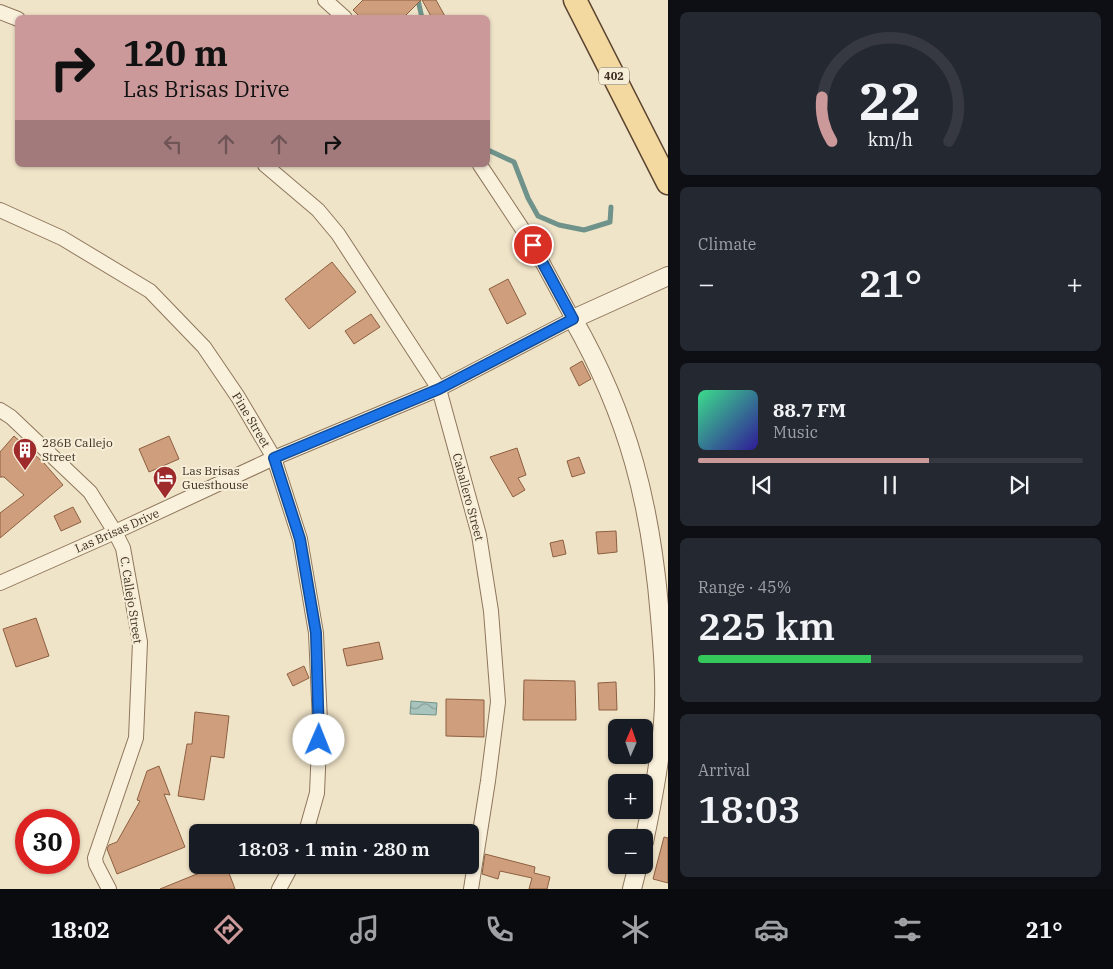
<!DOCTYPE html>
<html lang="en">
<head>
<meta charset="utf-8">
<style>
	body { margin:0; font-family:"IBM Plex Serif",serif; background:#242831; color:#f1f3f6; height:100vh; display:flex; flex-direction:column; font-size:19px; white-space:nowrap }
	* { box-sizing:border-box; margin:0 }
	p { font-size:16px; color:#9ea1a6 }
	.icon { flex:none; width:28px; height:28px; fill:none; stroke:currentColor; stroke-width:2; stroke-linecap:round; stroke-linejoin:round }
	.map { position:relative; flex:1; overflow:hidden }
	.sheet { display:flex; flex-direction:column; gap:12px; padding:12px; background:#0d0f14; width:445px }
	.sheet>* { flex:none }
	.guide { position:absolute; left:15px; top:15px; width:475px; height:152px; border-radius:8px; box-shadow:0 1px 4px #0004; background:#cc999b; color:#111; overflow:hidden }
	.needle { width:32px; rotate:2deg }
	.tools { position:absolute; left:608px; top:719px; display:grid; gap:10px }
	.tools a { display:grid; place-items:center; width:45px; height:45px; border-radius:8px; background:#171b24; box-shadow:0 1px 4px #0004; font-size:25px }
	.speed { position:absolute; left:15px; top:809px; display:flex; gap:10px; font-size:25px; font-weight:700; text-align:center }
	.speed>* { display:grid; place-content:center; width:65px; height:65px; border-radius:50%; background:#171b24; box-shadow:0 1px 4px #0004; line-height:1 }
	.speed .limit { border:8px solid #d22; background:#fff; color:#111 }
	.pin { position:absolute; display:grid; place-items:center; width:42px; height:42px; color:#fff; margin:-21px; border:2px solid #fff; border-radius:50%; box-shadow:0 1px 5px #0007 }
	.me { position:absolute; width:55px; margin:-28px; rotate:1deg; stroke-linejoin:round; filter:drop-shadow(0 0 4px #0008) }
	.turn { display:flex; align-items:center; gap:18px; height:105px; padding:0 25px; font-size:22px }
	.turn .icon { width:65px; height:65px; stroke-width:2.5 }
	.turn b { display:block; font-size:35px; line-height:42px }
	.lanes { display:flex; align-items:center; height:48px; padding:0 25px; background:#0003; justify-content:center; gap:25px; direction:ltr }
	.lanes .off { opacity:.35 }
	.big { font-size:38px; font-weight:600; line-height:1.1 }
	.sheet .tile { flex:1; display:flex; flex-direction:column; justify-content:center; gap:8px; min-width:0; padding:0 18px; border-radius:8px; background:#242831 }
	.sheet .dial { align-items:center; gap:0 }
	.dial svg { height:130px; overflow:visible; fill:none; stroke:#363941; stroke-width:7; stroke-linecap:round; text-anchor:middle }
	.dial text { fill:#f1f3f6; stroke:none }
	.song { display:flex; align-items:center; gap:15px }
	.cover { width:60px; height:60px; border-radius:8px; background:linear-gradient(135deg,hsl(150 70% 55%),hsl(250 70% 35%)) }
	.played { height:5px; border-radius:2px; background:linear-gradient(90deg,#cc999b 60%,#363941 60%) }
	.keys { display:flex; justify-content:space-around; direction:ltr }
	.heat { display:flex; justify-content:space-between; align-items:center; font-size:28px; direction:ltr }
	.charge { height:8px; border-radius:4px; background:linear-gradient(90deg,#34c759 45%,#363941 0) }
	.trip { position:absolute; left:189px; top:824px; width:290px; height:50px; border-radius:8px; background:#171b24; box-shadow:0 1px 4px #0004; font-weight:600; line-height:50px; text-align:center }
	.dock { display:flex; height:80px; justify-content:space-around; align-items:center; background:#090b0e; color:#9ea1a6 }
	.dock .icon { width:35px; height:35px }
	.dock .active { color:#cc999b }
	.dock b { font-size:22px; color:#f1f3f6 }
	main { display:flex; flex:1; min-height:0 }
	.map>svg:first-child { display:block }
	.water { fill:url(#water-waves); stroke:#6f938a }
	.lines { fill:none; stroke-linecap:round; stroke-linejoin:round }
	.stream { stroke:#6f938a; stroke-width:5 }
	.building { fill:#cf9f7d; stroke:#8d5f41 }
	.minor-casing { stroke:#8d765c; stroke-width:16 }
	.tertiary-casing { stroke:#8d765c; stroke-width:20 }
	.primary-casing { stroke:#5b4430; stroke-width:25 }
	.minor { stroke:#faf1dc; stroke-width:14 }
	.tertiary { stroke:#faf1dc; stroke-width:18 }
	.primary { stroke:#f3d9a0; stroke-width:22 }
	.route-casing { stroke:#114b97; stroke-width:12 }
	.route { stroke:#1a73e8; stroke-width:9 }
	.labels { text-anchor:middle; stroke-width:4; stroke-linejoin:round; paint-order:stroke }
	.shield { fill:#f7eed8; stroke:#756857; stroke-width:1 }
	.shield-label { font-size:11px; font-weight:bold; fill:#3d2e20 }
	.street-label { font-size:12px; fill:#3d2e20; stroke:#f7eed8 }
	.poi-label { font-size:12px; fill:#3d2e20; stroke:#f7eed8; text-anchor:start }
</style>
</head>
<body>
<main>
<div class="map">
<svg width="668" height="889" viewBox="0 0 668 889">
	<defs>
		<pattern id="water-waves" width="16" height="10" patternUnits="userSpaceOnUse" patternTransform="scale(1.25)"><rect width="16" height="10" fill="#a9c4bc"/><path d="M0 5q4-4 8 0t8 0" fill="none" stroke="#8ba098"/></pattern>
	</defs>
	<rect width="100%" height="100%" fill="#f0e4c8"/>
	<path class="water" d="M411 701 437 703 436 715 410 714Z"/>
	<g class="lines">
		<g class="stream">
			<path d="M418 0 422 18"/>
			<path d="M488 150 514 162 528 198 538 216 559 225 584 230 610 222 611 207"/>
		</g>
	</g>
	<g class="building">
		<path d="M363 0H421L403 18H361L353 10Z"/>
		<path d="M422 0H436L446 18H432Z"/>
		<path d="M332 262 356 292 309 329 285 299Z"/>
		<path d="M508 279 526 314 507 324 489 289Z"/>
		<path d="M371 314 380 327 354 344 345 331Z"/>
		<path d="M582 361 591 379 579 386 570 368Z"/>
		<path d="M14 436 44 463 63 485 0 538V513L24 495 4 477H0V452Z"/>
		<path d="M169 436 179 459 149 472 139 449Z"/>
		<path d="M517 448 526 475 518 478 525 490 513 497 490 457Z"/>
		<path d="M579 457 585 473 572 477 567 461Z"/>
		<path d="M73 507 81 522 61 531 54 516Z"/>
		<path d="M616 531 617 552 598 554 596 532Z"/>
		<path d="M563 540 566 554 553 557 550 543Z"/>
		<path d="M36 618 49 656 16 667 3 629Z"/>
		<path d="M379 642 383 659 347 666 343 649Z"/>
		<path d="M304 666 309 678 293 686 287 674Z"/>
		<path d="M524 680 575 681 576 720H523Z"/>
		<path d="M616 682 617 710H599L598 683Z"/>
		<path d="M446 699 484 700V737L446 736Z"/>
		<path d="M195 712 229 716 224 758 211 756 204 800 178 796 187 744H192Z"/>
		<path d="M159 766 170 795 164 794 185 847 117 874 107 849 109 845 117 842 140 801 137 800 147 771Z"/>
		<path d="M664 837 668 838V883L653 879Z"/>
		<path d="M485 854 535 867 534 873 550 877 547 889H529L532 878 500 871 498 879 482 874Z"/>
		<path d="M219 865H226L235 889H160Z"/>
	</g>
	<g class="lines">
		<defs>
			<g id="minor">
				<path d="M325 0 345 18"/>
				<path d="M0 12 18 19"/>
				<path d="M265 165 318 210 338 234 439 389 479 535 491 611 498 702 488 781 471 889"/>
				<path d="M0 210 62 238 150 291 204 347 238 397 274 458 300 539 316 633 320 722 317 793 306 832"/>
				<path d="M0 410 11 417 90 492 115 532 123 548 140 642 136 738 95 858 96 864 109 889"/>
				<path d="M0 583 115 532 274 458 439 389 573 319 533 245 480 165"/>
				<path d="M279 889 292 865"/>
			</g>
			<g id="tertiary">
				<path d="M644 842C652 803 660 763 663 723 666 688 663 652 660 617 651 505 629 417 573 319L668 276"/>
				<path d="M632 889 638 865"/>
			</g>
			<path id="primary" d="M575 0 668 183"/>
		</defs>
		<use href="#minor" class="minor-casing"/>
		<use href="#tertiary" class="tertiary-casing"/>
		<use href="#primary" class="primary-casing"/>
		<use href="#minor" class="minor"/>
		<use href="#tertiary" class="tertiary"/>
		<use href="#primary" class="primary"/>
	</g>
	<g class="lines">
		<defs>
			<path id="route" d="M319 740 316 633 300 539 274 458 439 389 573 319 533 245"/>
		</defs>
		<use href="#route" class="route-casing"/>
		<use href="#route" class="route"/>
	</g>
	<defs>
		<symbol id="building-pin" viewBox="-11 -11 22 30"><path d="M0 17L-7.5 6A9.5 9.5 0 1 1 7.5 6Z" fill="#9e2a2b" stroke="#f7eed8"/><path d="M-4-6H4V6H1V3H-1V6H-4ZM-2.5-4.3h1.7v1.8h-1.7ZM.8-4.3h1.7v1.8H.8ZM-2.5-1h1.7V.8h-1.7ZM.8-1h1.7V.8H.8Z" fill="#fff"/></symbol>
		<symbol id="hotel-pin" viewBox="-11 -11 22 30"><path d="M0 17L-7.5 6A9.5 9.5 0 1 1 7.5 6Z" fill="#9e2a2b" stroke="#f7eed8"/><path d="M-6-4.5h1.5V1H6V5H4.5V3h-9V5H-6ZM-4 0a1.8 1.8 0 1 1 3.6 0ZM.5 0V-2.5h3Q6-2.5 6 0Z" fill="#fff"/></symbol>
	</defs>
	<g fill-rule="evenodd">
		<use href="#building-pin" x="11" y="436" width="28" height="38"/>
		<use href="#hotel-pin" x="151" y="464" width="28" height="38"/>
	</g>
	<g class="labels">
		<rect class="shield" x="599" y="67.5" width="30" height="17" rx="4"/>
		<g class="shield-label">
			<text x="614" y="80">402</text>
		</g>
		<g class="street-label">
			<text transform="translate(251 420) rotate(59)" y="4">Pine Street</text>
			<text transform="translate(468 497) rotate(75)" y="4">Caballero Street</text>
			<text transform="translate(117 531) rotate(-24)" y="4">Las Brisas Drive</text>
			<text transform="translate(131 600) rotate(81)" y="4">C. Callejo Street</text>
		</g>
		<g class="poi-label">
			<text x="42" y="447">286B Callejo<tspan x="42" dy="14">Street</tspan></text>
			<text x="182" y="475">Las Brisas<tspan x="182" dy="14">Guesthouse</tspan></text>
		</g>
	</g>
</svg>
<div class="tools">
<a><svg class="needle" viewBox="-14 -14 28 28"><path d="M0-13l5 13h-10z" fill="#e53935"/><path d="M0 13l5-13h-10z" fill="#9ea1a6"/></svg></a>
<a>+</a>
<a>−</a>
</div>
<div class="speed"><div class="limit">30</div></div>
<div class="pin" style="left:533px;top:245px;background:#d93025"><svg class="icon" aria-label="arrive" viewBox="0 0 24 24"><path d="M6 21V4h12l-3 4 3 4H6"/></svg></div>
<svg class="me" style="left:319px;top:740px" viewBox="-20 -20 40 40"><circle r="19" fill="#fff"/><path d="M0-13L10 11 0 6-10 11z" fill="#1a73e8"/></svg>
<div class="trip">18:03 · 1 min · 280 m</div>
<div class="guide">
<div class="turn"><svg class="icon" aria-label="right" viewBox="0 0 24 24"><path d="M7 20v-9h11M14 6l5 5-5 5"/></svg><div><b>120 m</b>Las Brisas Drive</div></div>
<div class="lanes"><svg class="icon off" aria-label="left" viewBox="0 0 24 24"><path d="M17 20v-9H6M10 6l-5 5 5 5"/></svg><svg class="icon off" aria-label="ahead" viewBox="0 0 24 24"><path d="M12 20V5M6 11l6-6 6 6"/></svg><svg class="icon off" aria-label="ahead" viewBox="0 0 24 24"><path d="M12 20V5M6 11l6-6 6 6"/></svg><svg class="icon" aria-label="right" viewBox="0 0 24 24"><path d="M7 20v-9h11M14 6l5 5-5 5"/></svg></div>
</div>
</div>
<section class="sheet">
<div class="tile dial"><svg viewBox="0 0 100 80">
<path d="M14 69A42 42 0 1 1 86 69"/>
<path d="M14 69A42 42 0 0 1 8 42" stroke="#cc999b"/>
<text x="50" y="56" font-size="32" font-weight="700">22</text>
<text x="50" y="72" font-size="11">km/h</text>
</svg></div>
<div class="tile"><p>Climate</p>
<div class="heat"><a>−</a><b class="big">21°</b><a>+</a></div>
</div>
<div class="tile">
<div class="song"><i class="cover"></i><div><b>88.7 FM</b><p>Music</p></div></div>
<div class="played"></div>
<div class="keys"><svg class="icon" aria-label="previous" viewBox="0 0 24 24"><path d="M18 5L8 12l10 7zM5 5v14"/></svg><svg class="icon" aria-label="pause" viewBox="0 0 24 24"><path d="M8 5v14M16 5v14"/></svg><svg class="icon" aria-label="next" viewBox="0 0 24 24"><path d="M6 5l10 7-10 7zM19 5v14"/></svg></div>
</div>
<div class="tile"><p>Range · 45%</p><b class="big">225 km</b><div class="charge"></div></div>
<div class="tile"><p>Arrival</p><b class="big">18:03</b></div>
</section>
</main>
<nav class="dock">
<b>18:02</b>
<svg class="icon active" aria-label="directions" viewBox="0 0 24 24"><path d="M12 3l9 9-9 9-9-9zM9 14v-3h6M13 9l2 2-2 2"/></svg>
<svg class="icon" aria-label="music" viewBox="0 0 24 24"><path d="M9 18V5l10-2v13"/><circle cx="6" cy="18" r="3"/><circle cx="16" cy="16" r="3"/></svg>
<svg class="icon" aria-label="phone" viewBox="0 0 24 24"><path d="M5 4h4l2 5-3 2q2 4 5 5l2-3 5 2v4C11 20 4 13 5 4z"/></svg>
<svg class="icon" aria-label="climate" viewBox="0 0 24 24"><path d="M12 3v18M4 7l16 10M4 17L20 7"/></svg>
<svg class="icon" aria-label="car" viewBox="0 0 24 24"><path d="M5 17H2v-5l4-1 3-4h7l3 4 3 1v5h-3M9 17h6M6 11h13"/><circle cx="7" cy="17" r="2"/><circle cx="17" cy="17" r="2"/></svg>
<svg class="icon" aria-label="filters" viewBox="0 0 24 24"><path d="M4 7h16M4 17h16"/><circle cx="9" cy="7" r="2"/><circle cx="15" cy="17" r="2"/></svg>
<b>21°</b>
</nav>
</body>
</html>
